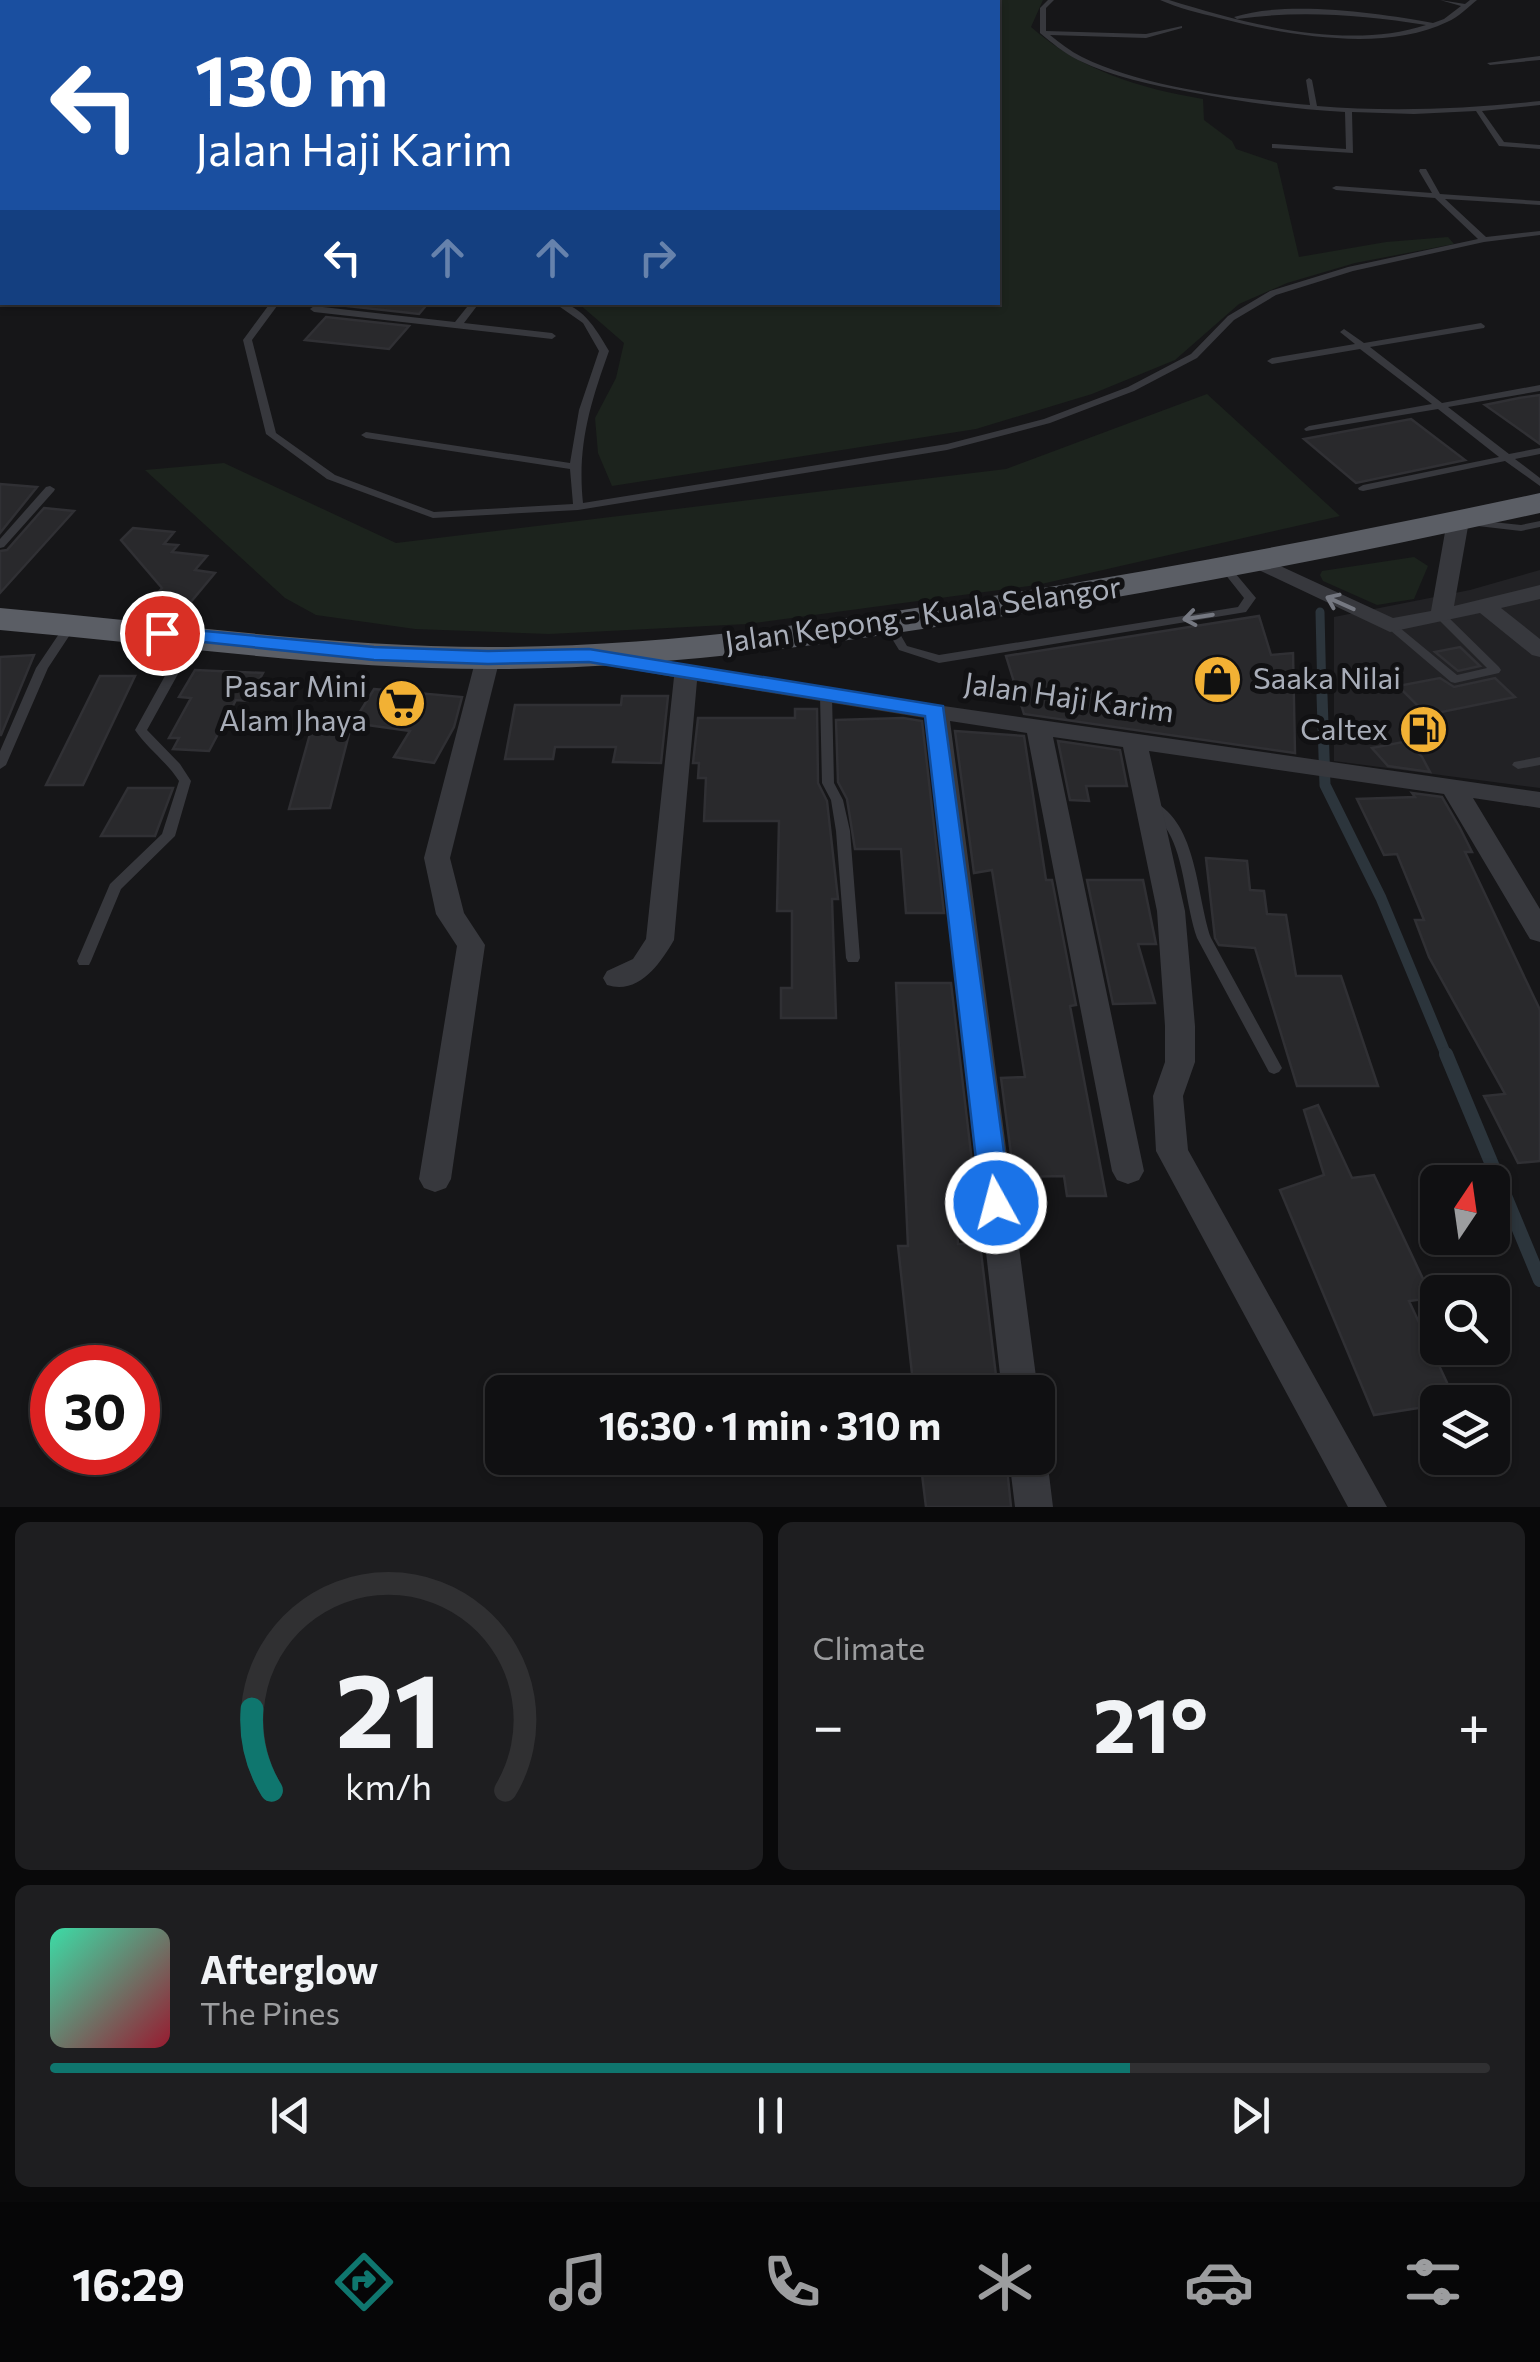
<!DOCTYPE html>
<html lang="en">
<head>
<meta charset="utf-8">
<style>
	body { margin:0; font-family:Commissioner,sans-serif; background:#1e1e20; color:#f1f3f6; height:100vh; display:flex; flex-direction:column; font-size:38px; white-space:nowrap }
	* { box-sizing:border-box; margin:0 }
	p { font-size:32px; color:#9c9d9f }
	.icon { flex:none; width:55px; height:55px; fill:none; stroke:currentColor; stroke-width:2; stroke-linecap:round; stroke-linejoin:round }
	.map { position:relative; height:1507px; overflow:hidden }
	.drawer { display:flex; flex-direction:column; gap:15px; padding:15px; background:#09090a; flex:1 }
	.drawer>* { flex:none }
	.hud { position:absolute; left:0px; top:0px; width:1000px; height:305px; box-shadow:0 2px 8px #0004,0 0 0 2px #303032; background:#1a4fa0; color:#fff; overflow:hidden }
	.needle { width:65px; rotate:13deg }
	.controls { position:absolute; left:1420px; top:1165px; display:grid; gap:20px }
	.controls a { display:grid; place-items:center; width:90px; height:90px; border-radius:15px; background:#101012; box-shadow:0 2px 8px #0004,0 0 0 2px #303032; font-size:50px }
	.speed { position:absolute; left:30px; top:1345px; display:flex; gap:20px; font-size:50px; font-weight:700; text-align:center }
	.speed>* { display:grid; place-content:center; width:130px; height:130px; border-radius:50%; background:#101012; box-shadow:0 2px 8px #0004,0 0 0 2px #303032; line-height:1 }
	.speed .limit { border:15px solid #d22; background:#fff; color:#111 }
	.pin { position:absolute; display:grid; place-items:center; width:85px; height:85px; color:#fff; margin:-42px; border:5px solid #fff; border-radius:50%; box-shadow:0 2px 10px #0007 }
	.me { position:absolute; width:110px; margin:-55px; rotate:353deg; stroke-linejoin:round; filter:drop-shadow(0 0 8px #0008) }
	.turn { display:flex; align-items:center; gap:35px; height:210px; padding:0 30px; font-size:45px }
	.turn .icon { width:130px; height:130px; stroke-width:2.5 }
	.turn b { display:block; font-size:70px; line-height:85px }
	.lanes { display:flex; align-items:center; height:95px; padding:0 30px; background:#0003; justify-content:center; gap:50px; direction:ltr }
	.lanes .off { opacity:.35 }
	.big { font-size:75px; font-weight:700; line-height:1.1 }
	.drawer .card { flex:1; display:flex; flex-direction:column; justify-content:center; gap:15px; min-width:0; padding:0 35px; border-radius:15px; background:#1e1e20 }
	.drawer .dial { align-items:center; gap:0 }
	.dial svg { height:260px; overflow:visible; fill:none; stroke:#303032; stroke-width:7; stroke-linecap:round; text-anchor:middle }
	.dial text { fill:#f1f3f6; stroke:none }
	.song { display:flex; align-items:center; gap:30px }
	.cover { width:120px; height:120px; border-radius:15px; background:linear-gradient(135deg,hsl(160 70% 55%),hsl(350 70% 35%)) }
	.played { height:10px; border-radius:5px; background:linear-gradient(90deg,#0f766e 75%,#303032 75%) }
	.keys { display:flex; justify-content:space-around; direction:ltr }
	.heat { display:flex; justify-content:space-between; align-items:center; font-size:55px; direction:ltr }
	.drawer .tiles { flex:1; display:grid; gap:15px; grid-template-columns:1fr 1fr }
	.card:last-child { grid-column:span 2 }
	.trip { position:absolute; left:485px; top:1375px; width:570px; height:100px; border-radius:15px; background:#101012; box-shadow:0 2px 8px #0004,0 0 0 2px #303032; font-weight:700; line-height:100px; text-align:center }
	.tabs { display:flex; height:160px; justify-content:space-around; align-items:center; background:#060607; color:#9c9d9f }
	.tabs .icon { width:70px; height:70px }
	.tabs .active { color:#0f766e }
	.tabs b { font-size:45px; color:#f1f3f6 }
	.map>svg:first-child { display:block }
	.built { fill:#222225 }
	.green { fill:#1c231d }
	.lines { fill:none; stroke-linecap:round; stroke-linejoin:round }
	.stream-far2 { stroke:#2c353c; stroke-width:9 }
	.stream-far1 { stroke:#2c353c; stroke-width:11 }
	.stream { stroke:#2c353c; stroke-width:14 }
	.building { fill:#29292c; stroke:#303034; stroke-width:2.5 }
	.service { fill:#37383d; fill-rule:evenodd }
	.minor { fill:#37383d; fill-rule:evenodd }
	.trunk { fill:#5b5e65; fill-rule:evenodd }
	.oneway { stroke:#757881 }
	.route { fill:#1a73e8; stroke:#114b97; stroke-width:2.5 }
	.labels { text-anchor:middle; stroke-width:10; stroke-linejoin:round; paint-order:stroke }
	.street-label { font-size:30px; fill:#a8adb8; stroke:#111113 }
	.poi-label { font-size:30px; fill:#a8adb8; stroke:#111113; text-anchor:end }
</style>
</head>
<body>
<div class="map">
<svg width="1540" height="1507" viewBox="0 0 1540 1507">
	<rect width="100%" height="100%" fill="#161618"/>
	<path class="built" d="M1540 570V788L1334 761V617L1470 590Z"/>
	<g class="green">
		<path d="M810 0H1043L1031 27C1080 70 1138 88 1203 99L1204 120 1232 141 1236 149 1277 163 1299 257 1386 242 1448 237 1454 244 1355 263 1287 283 1239 304 1175 360 1092 394 976 429 612 486 598 453 595 418 616 378 624 343 578 303 998 302V2Z"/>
		<path d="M1207 394 1340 516 1037 585 747 624 549 634 415 629 316 615 285 598 145 470 224 463 396 543 1006 469Z"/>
		<path d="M1414 557 1428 566 1414 599 1377 605 1323 581 1320 575 1322 571Z"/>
	</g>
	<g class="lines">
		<path class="stream-far2" d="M1320 612 1322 697"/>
		<path class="stream-far1" d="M1322 695 1325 785 1381 898 1447 1057"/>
		<path class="stream" d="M1446 1054 1540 1280"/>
	</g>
	<g class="building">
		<path d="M340 302H429L419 314 338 305Z"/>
		<path d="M326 317 409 326 389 349 305 340Z"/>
		<path d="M1540 395V444L1485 405 1519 398Z"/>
		<path d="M1411 419 1465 460 1356 483 1304 439Z"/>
		<path d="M0 484 37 487 0 533Z"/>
		<path d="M44 508 74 511 0 593V551L7 550Z"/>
		<path d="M133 528 174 532 164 544 178 545 172 552 207 556 195 570 215 573 185 609 148 605 162 588 121 540Z"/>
		<path d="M1259 616 1271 655 1293 653 1295 753 1024 714 1006 656Z"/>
		<path d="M1460 647 1480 666 1458 671 1435 652Z"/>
		<path d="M34 655 1 735H0V657Z"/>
		<path d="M195 670 263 673 248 701 236 700 209 751 173 749 179 738H169L191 698 179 697Z"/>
		<path d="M100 676H135L83 785H46Z"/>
		<path d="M1440 678 1454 687 1495 678 1515 697 1427 715 1398 686Z"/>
		<path d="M374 689 462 697 454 727 434 763 394 757 410 731 353 723Z"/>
		<path d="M622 696H668L661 763 613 762 616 747H555L553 759H505L515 705H621Z"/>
		<path d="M795 709H817L818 783 827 801 838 899H832L836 1018H781V988H792V911H777L779 821H704L706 778H698L699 763H693L698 718H795Z"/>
		<path d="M903 718 922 721 944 913H906L901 849H855L847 799 838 782 836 720Z"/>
		<path d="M955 731 1024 736 1046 880H1052L1076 1005 1070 1006 1106 1196H1067L1064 1176 1014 1177 1001 1078 1025 1077 992 870 974 873Z"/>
		<path d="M310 734H349L330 808 289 809Z"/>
		<path d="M1058 741 1120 750 1127 786H1086L1089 801 1070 800Z"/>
		<path d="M1408 741 1422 757 1430 772 1388 766 1372 748Z"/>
		<path d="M128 788H173L155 836H101Z"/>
		<path d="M1412 793 1442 797 1460 828 1472 852H1465L1540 1010V1161L1518 1163 1484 1096 1505 1094 1429 957 1415 920H1424L1397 854 1384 855 1357 799 1415 797Z"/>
		<path d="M1206 858 1247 861 1250 890 1264 891 1267 914 1286 915 1296 976H1341L1378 1086H1297L1255 948 1219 945 1215 938Z"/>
		<path d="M1087 880H1143L1156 944H1138L1155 1003 1113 1004Z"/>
		<path d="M896 983H951L976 1196H955L958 1244H980L998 1392H914L898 1246H908Z"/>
		<path d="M1318 1105 1352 1178 1374 1175 1432 1298 1409 1301 1456 1402 1374 1415 1280 1190 1324 1175 1304 1110Z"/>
		<path d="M920 1458H1006L1011 1507H926Z"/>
	</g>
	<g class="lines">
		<g class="service">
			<path d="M600 0H610L604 2H596Z"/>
			<path d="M793 0H799L798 2H792Z"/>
			<path d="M1048 0H1054L1046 8V31L1146 34 1182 26V28L1146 38 1050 35C1060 43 1070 51 1082 57 1145 88 1241 99 1310 105L1306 80 1309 78 1312 80 1317 106C1392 112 1466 109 1540 101V105L1482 111 1504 142 1540 145V149L1499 146 1476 111 1414 114 1352 112 1353 153 1272 148V144H1275L1346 149 1345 112C1293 109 1241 102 1190 92 1152 85 1113 77 1078 60 1064 53 1052 43 1040 33V8Z"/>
			<path d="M1160 0H1169C1246 24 1347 51 1426 25 1362 15 1301 10 1237 19L1234 17C1285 0 1380 13 1433 23L1444 19 1461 6 1440 0 1465 4 1470 0H1477C1468 7 1459 17 1447 22 1384 53 1284 35 1219 18 1199 13 1178 8 1160 0Z"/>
			<path d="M2 5V9L0 10V6Z"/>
			<path d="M0 20 2 21V25L0 24Z"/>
			<path d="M1540 56V60L1490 65 1487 63Z"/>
			<rect x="0" y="142" width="2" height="4"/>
			<path d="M1420 169H1426L1440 194 1540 201V205L1445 199 1486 237 1540 231V235L1484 242 1353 271 1276 295 1234 320 1197 358 1134 391 1050 423 947 450 578 510 433 518 327 479 266 434 243 340 271 302H280L252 340 276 433 335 475 434 512 573 504 570 469 366 438 361 435 366 432 570 463 579 410 599 351 583 323 553 302C581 302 596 329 609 351 590 404 577 446 583 503L947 444 1044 419 1128 387 1191 354 1228 316 1270 291 1348 267 1478 239 1435 198 1336 190 1332 188 1336 186 1432 193 1419 171Z"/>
			<path d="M471 302H480L464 323 552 333 556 336 552 339 314 312 310 309 314 306 455 322Z"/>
			<path d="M1481 323 1485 326 1484 328 1370 347 1442 403 1540 385V391L1448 407 1509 454 1540 448V454L1515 459 1540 478V486L1505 461 1363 491 1359 490 1358 488 1363 485 1499 457 1438 409 1306 431 1304 429 1309 426 1432 404 1360 349 1272 364 1267 361 1272 358 1355 344 1340 332 1344 329 1364 343Z"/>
			<path d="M50 486 55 489 54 491 4 547 0 548V539L46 487Z"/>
			<path d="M1473 520 1521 525 1540 521V527L1521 531 1469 525 1468 523Z"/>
			<path d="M1226 566 1230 567 1256 598 1246 612 939 663 899 650 883 624 885 622H893L907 646 939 655 1238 607 1244 598 1221 569Z"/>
			<path d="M1441 613 1445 614 1499 667 1501 670 1499 673 1455 683 1451 682 1384 625 1390 622 1394 623 1457 675 1487 668 1435 616 1437 614Z"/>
			<path d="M71 621 77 624 48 668 6 765 0 769V751L36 668 67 622Z"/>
			<path d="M193 633 199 636 147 730 180 764 191 781 175 836 121 889 91 961 89 965H79L77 961 110 884 162 834 179 781C167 762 148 749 135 730L187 636Z"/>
			<path d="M826 692 832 696 834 783 843 800 850 831 860 958 858 962H848L846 958 836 831 831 800 822 783 820 696Z"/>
			<path d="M1540 757V765L1518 769 1512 765 1514 762Z"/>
			<path d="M1153 801C1198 824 1196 895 1211 938L1282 1068 1279 1072 1274 1074 1269 1072 1197 938C1186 906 1185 866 1171 837 1165 824 1155 816 1147 805Z"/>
		</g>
		<g class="minor">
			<path d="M1458 515 1469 521 1454 606 1540 585V599L1501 608 1540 639V657L1532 655 1480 613 1390 632 1244 563 1247 558H1263L1393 618 1431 611 1447 521Z"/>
			<path d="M488 651 500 658 450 858 464 913 485 945 451 1179 446 1188 435 1192 424 1188 419 1179 457 946 436 914 424 858 476 658Z"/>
			<path d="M601 651 826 689 1540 792V808L1473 798 1540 909V942L1530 939 1444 794 1149 751 1185 911 1195 1026V1062L1183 1096 1188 1150 1387 1507H1348L1156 1151 1153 1096 1165 1062V1026L1157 911 1123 747 1053 737 1144 1171 1139 1180 1128 1184 1117 1180 1112 1171 1027 733 950 721 1038 1392H1002L925 718 697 681 674 940C660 964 639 995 607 985L603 978 607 971 633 959 646 939 674 677 593 663 589 658Z"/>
			<path d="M1038 1444 1047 1458 1053 1507H1015L1009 1458H1038Z"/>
		</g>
		<path class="trunk" d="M1540 493V513C1354 554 1168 590 980 620 818 646 655 669 490 669 326 669 163 644 0 630V608C163 622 326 647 490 647 654 647 818 624 980 598 1167 569 1354 533 1540 493Z"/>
	</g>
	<defs><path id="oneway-shaft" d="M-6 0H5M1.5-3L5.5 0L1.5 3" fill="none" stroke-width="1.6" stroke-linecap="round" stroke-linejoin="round" transform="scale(2.5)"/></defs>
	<g class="oneway">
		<use href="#oneway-shaft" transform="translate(1340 603) rotate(-156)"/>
		<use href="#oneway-shaft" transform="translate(1198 617) rotate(171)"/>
	</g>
	<path class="route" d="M162 627 374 647 488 651 589 649 943 706 1011 1203 1007 1212 996 1215 986 1212 981 1203 925 716 589 662 488 664 374 660 155 637 152 633Z"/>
	<defs>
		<symbol id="shop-disc" viewBox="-11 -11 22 22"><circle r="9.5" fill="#f2b134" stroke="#111113"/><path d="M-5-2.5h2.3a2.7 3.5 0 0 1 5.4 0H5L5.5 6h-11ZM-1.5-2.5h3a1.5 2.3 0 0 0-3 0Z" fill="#111"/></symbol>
		<symbol id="supermarket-disc" viewBox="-11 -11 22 22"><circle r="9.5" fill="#f2b134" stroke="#111113"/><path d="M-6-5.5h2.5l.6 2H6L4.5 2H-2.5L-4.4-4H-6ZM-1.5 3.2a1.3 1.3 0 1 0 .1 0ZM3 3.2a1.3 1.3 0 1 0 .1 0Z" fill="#111"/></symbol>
		<symbol id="fuel-disc" viewBox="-11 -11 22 22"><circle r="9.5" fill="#f2b134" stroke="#111113"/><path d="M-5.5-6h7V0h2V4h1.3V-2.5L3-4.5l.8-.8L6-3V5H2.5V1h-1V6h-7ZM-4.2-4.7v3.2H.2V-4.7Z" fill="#111"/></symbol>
	</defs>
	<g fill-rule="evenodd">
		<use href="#shop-disc" x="1190" y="652" width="55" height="55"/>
		<use href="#supermarket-disc" x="374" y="676" width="55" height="55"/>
		<use href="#fuel-disc" x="1396" y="702" width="55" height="55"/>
	</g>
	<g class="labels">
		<g class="street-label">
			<text transform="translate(923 615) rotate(-8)" y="10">Jalan Kepong - Kuala Selangor</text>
			<text transform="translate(1069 698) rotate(8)" y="10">Jalan Haji Karim</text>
		</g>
		<g class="poi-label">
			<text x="1253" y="689" text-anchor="start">Saaka Nilai</text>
			<text x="367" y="697">Pasar Mini<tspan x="367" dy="34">Alam Jhaya</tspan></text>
			<text x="1388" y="740">Caltex</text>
		</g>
	</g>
</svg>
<div class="controls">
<a><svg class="needle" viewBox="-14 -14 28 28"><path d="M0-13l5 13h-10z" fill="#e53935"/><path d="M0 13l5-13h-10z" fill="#9c9d9f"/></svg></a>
<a><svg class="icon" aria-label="search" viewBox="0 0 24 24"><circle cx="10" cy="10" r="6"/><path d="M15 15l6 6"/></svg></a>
<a><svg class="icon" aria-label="layers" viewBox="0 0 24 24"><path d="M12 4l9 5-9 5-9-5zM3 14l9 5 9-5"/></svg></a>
</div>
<div class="speed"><div class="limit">30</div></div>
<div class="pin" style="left:162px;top:633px;background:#d93025"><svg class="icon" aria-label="arrive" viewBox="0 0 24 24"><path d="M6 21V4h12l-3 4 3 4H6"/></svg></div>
<svg class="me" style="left:996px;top:1203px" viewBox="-20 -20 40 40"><circle r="17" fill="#1a73e8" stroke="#fff" stroke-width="3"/><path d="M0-11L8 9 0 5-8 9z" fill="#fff"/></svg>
<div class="trip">16:30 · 1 min · 310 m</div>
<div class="hud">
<div class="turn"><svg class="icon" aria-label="left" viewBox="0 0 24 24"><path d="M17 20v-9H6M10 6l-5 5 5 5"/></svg><div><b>130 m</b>Jalan Haji Karim</div></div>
<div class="lanes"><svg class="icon" aria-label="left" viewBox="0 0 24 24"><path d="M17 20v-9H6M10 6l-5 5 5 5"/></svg><svg class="icon off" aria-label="ahead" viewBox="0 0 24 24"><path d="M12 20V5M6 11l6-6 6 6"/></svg><svg class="icon off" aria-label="ahead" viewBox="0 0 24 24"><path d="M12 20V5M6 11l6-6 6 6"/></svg><svg class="icon off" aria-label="right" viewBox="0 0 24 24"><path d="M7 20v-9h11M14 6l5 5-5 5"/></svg></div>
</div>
</div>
<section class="drawer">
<div class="tiles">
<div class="card dial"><svg viewBox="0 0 100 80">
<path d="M14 69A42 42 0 1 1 86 69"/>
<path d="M14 69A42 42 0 0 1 8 44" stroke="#0f766e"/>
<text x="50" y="56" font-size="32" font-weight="700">21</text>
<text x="50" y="72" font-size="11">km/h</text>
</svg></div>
<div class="card"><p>Climate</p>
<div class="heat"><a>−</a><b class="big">21°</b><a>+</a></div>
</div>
<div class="card">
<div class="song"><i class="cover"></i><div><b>Afterglow</b><p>The Pines</p></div></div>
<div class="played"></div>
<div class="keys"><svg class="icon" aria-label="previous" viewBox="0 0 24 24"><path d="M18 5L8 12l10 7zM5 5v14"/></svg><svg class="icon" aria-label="pause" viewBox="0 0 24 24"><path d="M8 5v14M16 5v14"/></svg><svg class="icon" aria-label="next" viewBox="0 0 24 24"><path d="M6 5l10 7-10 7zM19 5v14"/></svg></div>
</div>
</div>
</section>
<nav class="tabs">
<b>16:29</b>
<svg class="icon active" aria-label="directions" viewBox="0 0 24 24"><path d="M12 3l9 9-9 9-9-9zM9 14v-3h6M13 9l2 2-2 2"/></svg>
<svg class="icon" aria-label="music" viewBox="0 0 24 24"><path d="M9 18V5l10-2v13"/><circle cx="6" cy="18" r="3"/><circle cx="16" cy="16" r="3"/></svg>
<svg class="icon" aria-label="phone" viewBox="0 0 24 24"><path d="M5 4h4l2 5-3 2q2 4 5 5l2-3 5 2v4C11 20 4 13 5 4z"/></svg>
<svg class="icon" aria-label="climate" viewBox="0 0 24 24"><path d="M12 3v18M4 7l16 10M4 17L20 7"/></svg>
<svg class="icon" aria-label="car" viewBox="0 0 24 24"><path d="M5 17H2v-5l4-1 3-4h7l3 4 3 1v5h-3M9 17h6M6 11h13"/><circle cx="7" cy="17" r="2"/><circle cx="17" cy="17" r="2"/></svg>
<svg class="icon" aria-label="filters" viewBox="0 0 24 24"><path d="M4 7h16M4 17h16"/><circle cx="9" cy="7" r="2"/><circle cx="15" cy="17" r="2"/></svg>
</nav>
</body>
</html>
